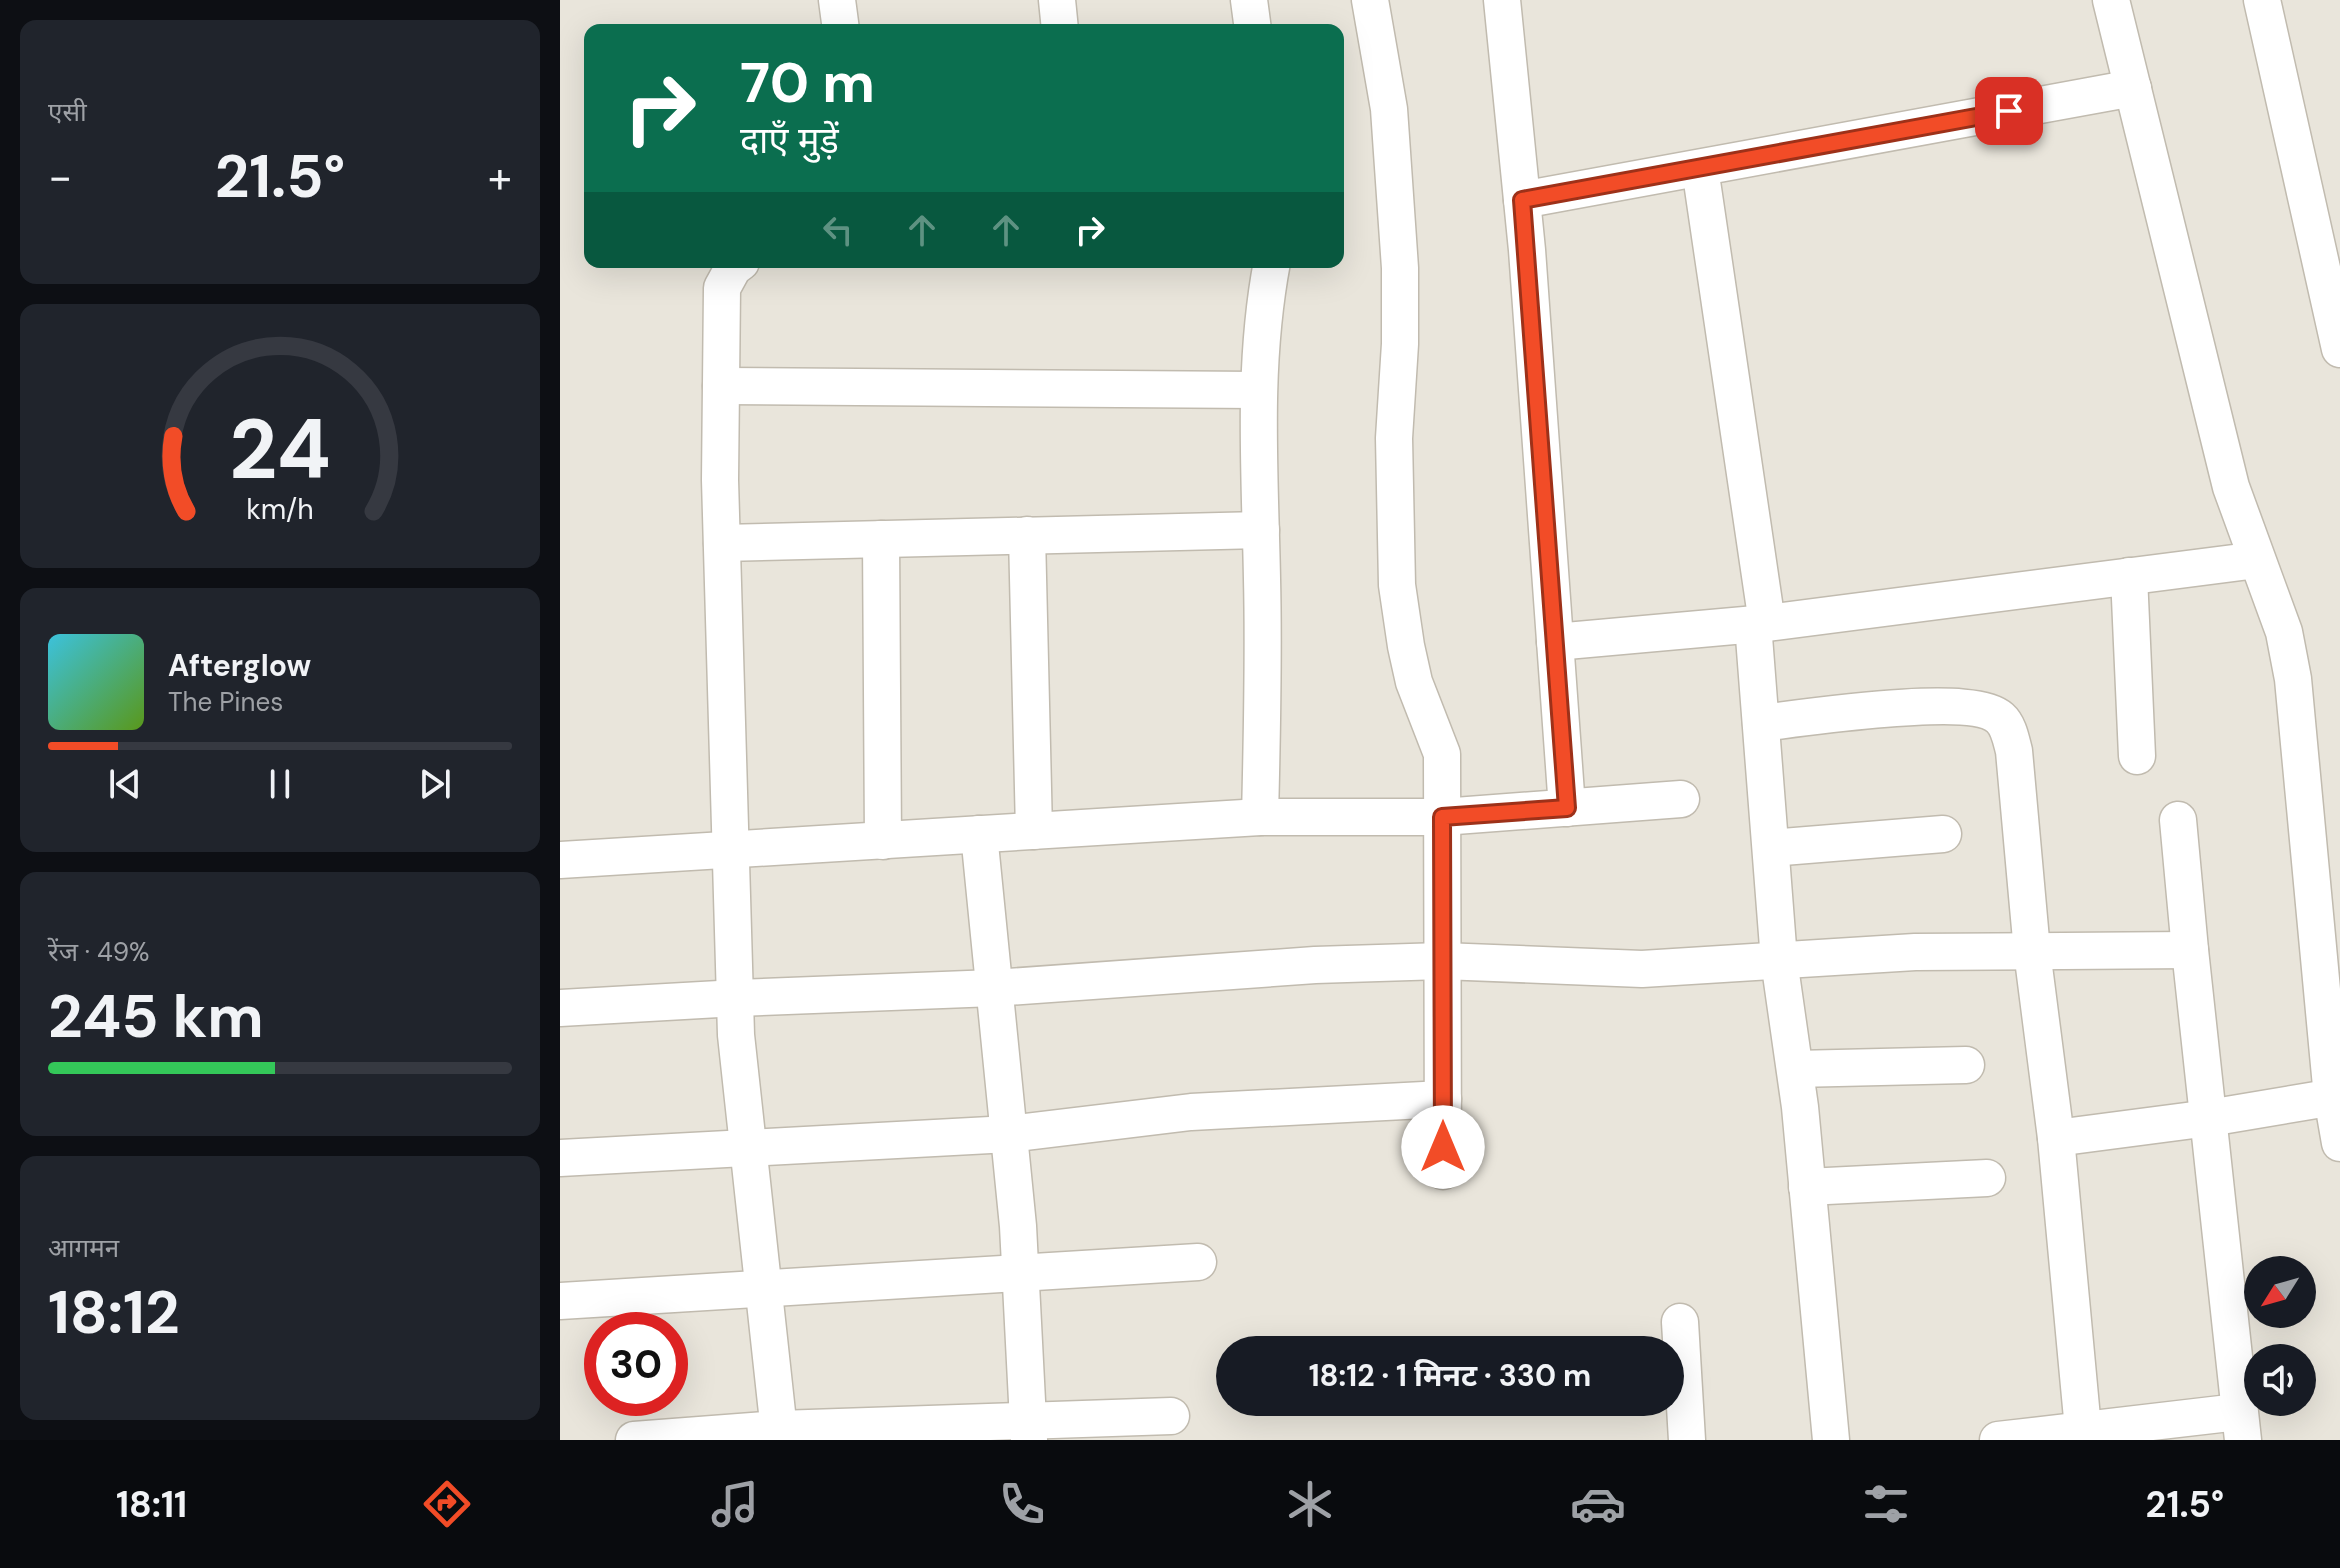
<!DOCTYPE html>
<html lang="hi">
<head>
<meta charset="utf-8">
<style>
	body { margin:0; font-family:"DM Sans","Noto Sans Devanagari",sans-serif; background:#20242c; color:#f1f3f6; height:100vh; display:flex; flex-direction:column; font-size:30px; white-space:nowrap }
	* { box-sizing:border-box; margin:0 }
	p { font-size:26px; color:#9ea1a6 }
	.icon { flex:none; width:44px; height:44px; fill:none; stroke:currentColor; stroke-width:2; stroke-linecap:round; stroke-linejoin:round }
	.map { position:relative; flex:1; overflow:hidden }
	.side { display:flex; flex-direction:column; gap:20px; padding:20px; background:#0d0f14; width:560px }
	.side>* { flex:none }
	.hud { position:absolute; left:24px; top:24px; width:760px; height:244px; border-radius:16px; box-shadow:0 8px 32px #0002; background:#0b6e4f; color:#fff; overflow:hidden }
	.needle { width:52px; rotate:233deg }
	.fabs { position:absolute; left:1684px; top:1256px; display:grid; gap:16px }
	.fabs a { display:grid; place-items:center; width:72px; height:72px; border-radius:50%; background:#171b24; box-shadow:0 8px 32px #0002; font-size:40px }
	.speed { position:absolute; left:24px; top:1312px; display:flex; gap:16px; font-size:40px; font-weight:700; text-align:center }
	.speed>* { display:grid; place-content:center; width:104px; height:104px; border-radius:50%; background:#171b24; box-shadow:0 8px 32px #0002; line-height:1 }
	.speed .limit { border:12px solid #d22; background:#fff; color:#111 }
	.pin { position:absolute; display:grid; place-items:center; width:68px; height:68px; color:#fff; margin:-34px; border-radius:16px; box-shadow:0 4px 12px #0006 }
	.me { position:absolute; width:88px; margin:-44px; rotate:0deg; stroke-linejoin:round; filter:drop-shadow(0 0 6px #0008) }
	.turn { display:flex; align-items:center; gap:28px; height:168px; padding:0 24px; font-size:36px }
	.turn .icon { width:104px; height:104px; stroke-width:2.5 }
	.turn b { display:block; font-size:56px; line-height:68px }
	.lanes { display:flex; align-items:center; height:76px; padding:0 24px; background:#0003; justify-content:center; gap:40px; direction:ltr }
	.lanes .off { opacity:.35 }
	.big { font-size:60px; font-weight:700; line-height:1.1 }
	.side .widget { flex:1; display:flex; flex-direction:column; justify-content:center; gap:12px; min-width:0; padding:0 28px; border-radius:16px; background:#20242c }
	.side .dial { align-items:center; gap:0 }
	.dial svg { height:208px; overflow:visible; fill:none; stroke:#363941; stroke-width:7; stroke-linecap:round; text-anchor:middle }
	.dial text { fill:#f1f3f6; stroke:none }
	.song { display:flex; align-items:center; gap:24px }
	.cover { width:96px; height:96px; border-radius:12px; background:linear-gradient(135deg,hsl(190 70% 55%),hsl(90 70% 35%)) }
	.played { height:8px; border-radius:4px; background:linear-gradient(90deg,#f24c27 15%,#363941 15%) }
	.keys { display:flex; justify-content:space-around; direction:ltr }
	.heat { display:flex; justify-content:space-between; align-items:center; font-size:44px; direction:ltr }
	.charge { height:12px; border-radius:6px; background:linear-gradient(90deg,#34c759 49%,#363941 0) }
	.trip { position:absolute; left:656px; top:1336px; width:468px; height:80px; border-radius:40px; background:#171b24; box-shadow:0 8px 32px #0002; font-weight:700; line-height:80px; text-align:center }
	.menu { display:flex; height:128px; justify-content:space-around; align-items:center; background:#090b0e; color:#9ea1a6 }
	.menu .icon { width:56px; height:56px }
	.menu .active { color:#f24c27 }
	.menu b { font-size:36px; color:#f1f3f6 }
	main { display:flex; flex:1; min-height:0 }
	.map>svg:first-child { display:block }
	.residential { fill:#e9e5db; fill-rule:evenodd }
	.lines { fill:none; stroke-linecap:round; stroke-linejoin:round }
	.street-casing { stroke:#c1bbaf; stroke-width:39 }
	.street { stroke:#fff; stroke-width:36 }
	.route-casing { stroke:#9d3119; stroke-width:20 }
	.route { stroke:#f24c27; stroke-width:14 }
</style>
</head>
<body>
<main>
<section class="side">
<div class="widget"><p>एसी</p>
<div class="heat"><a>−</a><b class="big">21.5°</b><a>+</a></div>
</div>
<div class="widget dial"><svg viewBox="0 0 100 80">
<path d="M14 69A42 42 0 1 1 86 69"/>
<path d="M14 69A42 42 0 0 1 9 40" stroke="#f24c27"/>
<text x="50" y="56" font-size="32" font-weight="700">24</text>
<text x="50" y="72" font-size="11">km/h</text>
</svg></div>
<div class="widget">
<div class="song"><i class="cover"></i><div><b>Afterglow</b><p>The Pines</p></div></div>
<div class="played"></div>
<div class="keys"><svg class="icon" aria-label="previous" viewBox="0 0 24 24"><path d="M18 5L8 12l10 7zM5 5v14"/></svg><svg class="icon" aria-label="pause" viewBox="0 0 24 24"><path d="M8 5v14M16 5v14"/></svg><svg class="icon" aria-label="next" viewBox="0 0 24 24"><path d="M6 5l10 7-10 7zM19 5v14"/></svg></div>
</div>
<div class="widget"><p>रेंज · 49%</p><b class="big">245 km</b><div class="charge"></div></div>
<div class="widget"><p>आगमन</p><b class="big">18:12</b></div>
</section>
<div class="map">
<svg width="1780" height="1440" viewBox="0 0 1780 1440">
	<rect width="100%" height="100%" fill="#f6f3ec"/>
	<path class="residential" d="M0 0H1780V1440H0ZM30 30H778V262H30ZM1698 1270H1742V1314H1698ZM42 1330H110V1398H42ZM670 1350H1110V1402H670ZM1698 1358H1742V1402H1698Z"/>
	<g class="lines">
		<defs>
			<g id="street">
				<path d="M277 0 281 30"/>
				<path d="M497 0 500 30"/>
				<path d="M689 0 693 30"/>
				<path d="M810 0 829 109 840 268V344L834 438 837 585 846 646 854 682 882 754 883 1171"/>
				<path d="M942 0 967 250 1007 808"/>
				<path d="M1551 0 1671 487 1724 632 1733 679 1772 1097 1780 1143"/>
				<path d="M1702 0 1780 349"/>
				<path d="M1140 168 1207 623"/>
				<path d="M962 200 1573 88"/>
				<path d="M181 262 173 268 162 288 160 480 176 1035 220 1440"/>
				<path d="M161 386 697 390"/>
				<path d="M467 535 474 831"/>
				<path d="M321 539 323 841"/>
				<path d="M162 543 701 530"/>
				<path d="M1569 576 1577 756"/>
				<path d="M1193 624 1219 960 1240 1107 1271 1440"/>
				<path d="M995 642 1207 623 1697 560"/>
				<path d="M1201 723C1243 718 1412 692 1440 718 1449 726 1451 740 1454 751L1472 951 1496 1138 1523 1429"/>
				<path d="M700 817C702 737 704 658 702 579 700 472 692 367 712 262"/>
				<path d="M1618 820 1630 950 1683 1440"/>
				<path d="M419 834 458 1226 469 1440"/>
				<path d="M1211 848 1383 834"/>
				<path d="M0 860 700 817H882L1121 799"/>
				<path d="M0 1008 177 998 434 988 755 965 882 961 1082 969 1355 952 1630 950"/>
				<path d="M1235 1069 1406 1065"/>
				<path d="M1496 1138 1649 1118 1780 1096"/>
				<path d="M0 1158 449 1134 631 1112 883 1099"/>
				<path d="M1247 1187 1427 1178"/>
				<path d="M0 1301 638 1262"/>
				<path d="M1120 1322 1127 1440"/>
				<path d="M74 1440 219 1429 611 1416"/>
				<path d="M1438 1440 1678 1412"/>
			</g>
		</defs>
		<use href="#street" class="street-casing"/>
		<use href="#street" class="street"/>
	</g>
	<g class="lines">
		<defs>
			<path id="route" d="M883 1147 882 817 1007 808 962 200 1449 111"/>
		</defs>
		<use href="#route" class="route-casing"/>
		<use href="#route" class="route"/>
	</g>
</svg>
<div class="fabs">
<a><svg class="needle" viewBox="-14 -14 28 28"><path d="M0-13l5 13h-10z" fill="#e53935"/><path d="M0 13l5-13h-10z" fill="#9ea1a6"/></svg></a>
<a><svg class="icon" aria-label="sound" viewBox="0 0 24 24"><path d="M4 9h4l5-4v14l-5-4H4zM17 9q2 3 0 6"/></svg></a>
</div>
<div class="speed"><div class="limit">30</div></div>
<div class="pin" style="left:1449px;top:111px;background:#d93025"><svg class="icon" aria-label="arrive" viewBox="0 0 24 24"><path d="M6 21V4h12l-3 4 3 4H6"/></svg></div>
<svg class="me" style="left:883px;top:1147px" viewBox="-20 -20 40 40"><circle r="19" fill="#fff"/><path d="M0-13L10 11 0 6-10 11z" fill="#f24c27"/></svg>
<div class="trip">18:12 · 1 मिनट · 330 m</div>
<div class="hud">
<div class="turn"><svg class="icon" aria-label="right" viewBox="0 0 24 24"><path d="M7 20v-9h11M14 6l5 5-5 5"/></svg><div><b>70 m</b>दाएँ मुड़ें</div></div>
<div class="lanes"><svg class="icon off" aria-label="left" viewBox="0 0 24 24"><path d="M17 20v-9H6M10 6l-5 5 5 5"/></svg><svg class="icon off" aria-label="ahead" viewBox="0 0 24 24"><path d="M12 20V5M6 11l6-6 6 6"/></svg><svg class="icon off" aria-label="ahead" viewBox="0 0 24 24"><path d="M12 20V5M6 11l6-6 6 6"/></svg><svg class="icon" aria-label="right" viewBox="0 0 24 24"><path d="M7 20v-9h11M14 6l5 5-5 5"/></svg></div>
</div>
</div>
</main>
<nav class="menu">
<b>18:11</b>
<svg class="icon active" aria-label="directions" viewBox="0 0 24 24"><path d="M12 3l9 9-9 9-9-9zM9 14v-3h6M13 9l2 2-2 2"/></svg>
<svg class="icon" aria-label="music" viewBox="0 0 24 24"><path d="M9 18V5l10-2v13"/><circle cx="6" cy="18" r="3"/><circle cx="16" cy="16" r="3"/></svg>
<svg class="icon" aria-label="phone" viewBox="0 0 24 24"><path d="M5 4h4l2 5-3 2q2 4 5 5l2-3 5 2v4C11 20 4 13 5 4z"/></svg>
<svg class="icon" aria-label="climate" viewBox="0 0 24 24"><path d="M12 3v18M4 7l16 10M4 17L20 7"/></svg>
<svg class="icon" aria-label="car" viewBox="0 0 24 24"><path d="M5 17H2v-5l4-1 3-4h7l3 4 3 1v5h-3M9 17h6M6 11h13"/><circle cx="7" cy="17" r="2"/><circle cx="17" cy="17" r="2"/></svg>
<svg class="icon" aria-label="filters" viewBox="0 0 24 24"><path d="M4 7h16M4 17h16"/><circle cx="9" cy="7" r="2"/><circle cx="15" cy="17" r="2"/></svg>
<b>21.5°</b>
</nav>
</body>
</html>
